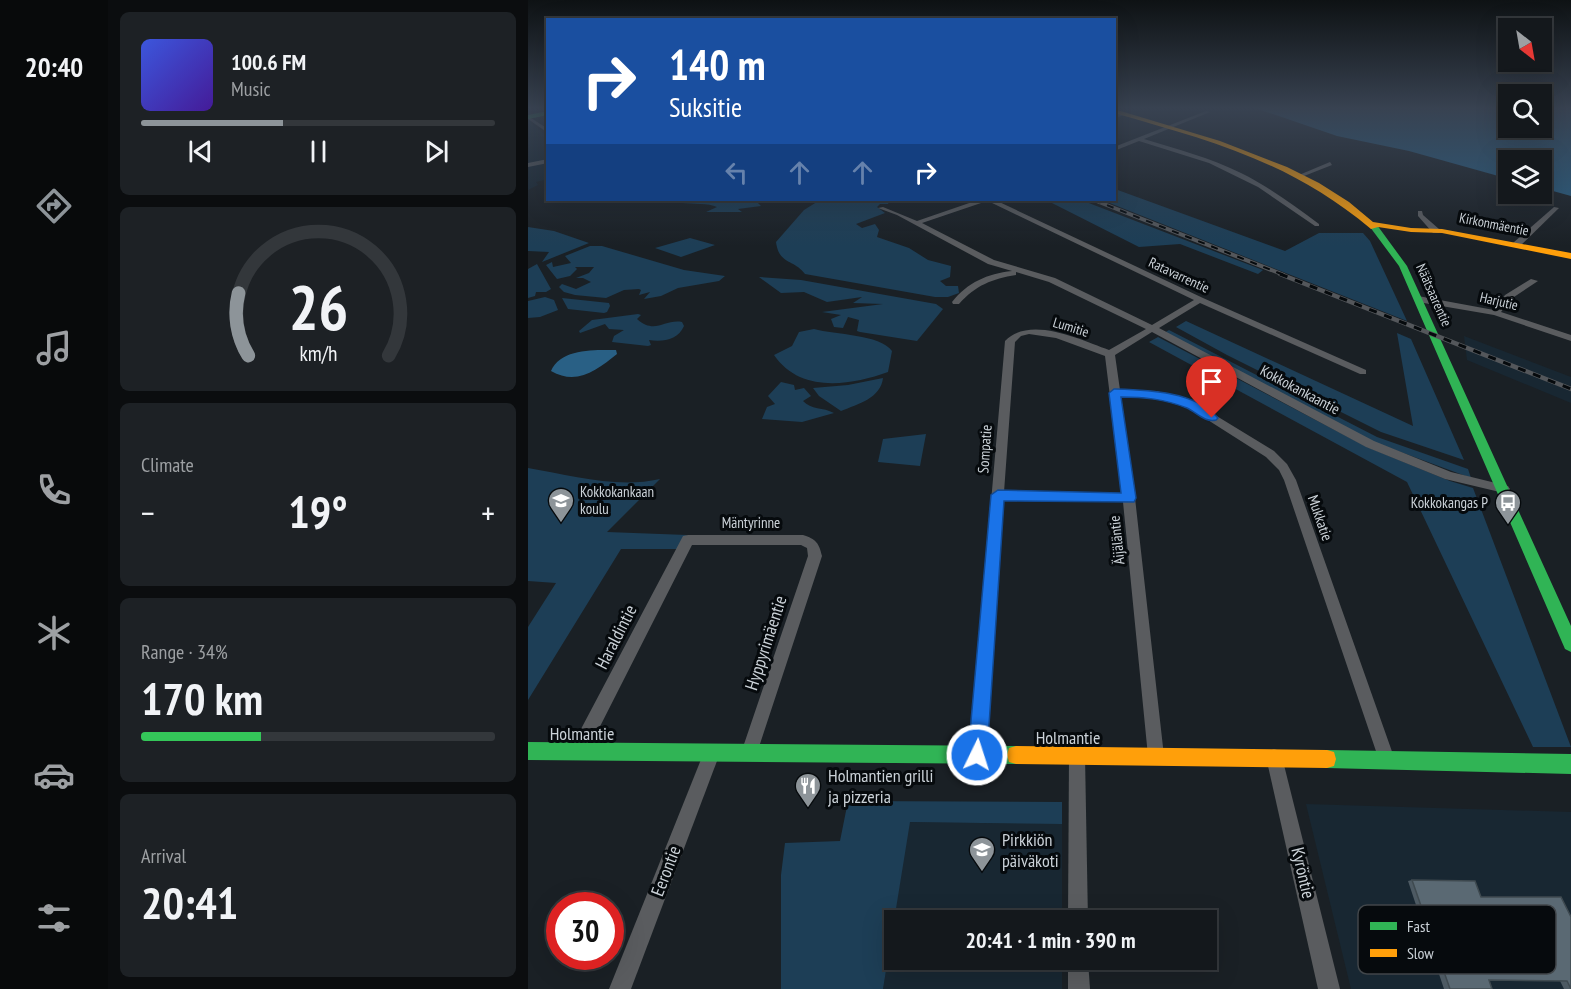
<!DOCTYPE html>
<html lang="en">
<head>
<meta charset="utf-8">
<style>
	body { margin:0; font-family:"PT Sans Narrow",sans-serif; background:#1d2125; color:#f1f3f6; height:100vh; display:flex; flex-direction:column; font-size:22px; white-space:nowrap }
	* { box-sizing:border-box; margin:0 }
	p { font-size:20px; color:#9da0a3 }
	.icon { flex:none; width:33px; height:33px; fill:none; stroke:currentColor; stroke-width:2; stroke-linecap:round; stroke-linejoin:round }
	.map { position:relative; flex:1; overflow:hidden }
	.drawer { display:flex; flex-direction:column; gap:12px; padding:12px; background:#0b0d0f; width:420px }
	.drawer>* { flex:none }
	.hud { position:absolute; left:18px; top:18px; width:570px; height:183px; border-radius:0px; box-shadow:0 6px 24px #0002,0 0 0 2px #33373b; background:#1a4fa0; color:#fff; overflow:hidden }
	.needle { width:39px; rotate:149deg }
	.fabs { position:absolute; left:970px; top:18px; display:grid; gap:12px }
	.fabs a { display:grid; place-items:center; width:54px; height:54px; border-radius:0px; background:#14181c; box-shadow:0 6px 24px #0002,0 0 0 2px #33373b; font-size:30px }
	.speed { position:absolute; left:18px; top:892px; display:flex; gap:12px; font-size:30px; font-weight:700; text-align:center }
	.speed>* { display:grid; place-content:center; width:78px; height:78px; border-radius:50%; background:#14181c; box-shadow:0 6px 24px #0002,0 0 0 2px #33373b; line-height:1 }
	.speed .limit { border:9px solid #d22; background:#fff; color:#111 }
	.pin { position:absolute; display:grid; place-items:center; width:51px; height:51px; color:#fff; margin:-62px -26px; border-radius:50% 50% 50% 0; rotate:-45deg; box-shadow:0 0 6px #0007 }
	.pin .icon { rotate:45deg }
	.me { position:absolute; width:66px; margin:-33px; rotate:4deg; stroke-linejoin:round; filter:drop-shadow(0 0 4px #0008) }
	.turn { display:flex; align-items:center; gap:21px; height:126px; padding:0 24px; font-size:27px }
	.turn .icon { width:78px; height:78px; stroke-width:2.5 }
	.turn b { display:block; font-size:42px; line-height:51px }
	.lanes { display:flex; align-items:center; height:57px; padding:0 24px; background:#0003; justify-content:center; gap:30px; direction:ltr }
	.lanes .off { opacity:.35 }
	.big { font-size:45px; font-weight:700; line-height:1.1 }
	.drawer .card { flex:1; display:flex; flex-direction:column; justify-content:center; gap:9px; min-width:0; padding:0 21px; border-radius:9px; background:#1d2125 }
	.drawer .dial { align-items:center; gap:0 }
	.dial svg { height:156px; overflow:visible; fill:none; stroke:#33373b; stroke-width:7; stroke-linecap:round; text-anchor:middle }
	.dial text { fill:#f1f3f6; stroke:none }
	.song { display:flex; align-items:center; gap:18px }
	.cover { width:72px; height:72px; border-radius:9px; background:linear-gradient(135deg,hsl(230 70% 55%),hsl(260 70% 35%)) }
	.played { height:6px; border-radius:3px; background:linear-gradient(90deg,#8d9499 40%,#33373b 40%) }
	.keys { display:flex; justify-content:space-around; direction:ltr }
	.heat { display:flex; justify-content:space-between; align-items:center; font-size:33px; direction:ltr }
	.charge { height:9px; border-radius:4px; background:linear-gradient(90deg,#34c759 34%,#33373b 0) }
	.trip { position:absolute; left:356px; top:910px; width:333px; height:60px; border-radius:0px; background:#14181c; box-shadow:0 6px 24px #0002,0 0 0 2px #33373b; font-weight:700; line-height:60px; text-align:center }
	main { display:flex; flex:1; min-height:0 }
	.tabs { display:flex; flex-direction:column; width:108px; justify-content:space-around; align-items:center; background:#080a0b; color:#9da0a3 }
	.tabs .icon { width:42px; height:42px }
	.tabs .current { color:#8d9499 }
	.tabs b { font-size:27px; color:#f1f3f6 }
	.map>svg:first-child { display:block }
	.built { fill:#182732 }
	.green { fill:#1d3e56 }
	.water { fill:#296085 }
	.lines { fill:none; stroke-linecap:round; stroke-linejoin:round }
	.street { fill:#5a5c5f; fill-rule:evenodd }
	.fast { fill:#30b455; fill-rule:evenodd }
	.slow { fill:#ff9f0a; fill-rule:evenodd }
	.rail-far1-casing { stroke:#54575b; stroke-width:4 }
	.rail-casing { stroke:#54575b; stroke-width:4.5 }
	.rail-far1 { stroke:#060a0d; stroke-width:2; stroke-dasharray:7; stroke-linecap:butt }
	.rail { stroke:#060a0d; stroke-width:3; stroke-dasharray:8; stroke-linecap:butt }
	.wall { fill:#4d5a63 }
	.building { fill:#5a6973; stroke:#3f4a50; stroke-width:1.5 }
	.route { fill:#1a73e8; stroke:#114b97; stroke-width:1.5 }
	.labels { text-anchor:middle; stroke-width:6; stroke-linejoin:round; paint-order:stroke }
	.far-street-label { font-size:14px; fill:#cbd2d8; stroke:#060a0d }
	.street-label { font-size:15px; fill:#cbd2d8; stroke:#060a0d }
	.poi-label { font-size:15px; fill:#cbd2d8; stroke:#060a0d; text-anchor:start }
	.near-street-label { font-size:18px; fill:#cbd2d8; stroke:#060a0d }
	.near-poi-label { font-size:18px; fill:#cbd2d8; stroke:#060a0d; text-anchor:start }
	.key { fill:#060a0d; stroke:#41464a; stroke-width:1.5 }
	.key-label { font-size:16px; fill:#cbd2d8 }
</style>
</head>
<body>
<main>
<nav class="tabs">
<b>20:40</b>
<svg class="icon current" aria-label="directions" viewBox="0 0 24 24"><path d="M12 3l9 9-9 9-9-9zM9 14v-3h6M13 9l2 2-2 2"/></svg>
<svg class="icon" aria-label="music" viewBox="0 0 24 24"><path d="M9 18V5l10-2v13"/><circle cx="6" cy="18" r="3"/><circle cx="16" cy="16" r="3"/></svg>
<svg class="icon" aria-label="phone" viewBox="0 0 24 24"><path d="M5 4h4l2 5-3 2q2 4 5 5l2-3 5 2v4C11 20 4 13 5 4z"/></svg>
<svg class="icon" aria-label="climate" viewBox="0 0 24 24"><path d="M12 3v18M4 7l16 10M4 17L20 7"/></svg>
<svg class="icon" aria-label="car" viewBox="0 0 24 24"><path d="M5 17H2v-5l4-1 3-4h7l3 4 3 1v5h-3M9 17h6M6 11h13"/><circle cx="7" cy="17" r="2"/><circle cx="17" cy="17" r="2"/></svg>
<svg class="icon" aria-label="filters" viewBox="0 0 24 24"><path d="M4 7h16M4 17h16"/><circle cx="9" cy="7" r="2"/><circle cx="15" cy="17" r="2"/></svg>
</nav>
<section class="drawer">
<div class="card">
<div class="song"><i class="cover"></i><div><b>100.6 FM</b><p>Music</p></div></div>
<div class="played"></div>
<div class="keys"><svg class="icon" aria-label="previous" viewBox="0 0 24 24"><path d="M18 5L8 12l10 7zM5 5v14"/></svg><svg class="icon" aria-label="pause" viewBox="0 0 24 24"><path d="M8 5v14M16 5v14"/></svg><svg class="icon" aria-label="next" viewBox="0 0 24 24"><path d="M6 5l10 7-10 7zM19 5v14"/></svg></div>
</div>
<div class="card dial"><svg viewBox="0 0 100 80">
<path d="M14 69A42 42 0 1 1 86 69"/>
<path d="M14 69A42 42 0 0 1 9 37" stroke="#8d9499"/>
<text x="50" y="56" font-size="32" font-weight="700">26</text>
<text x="50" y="72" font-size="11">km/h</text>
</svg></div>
<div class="card"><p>Climate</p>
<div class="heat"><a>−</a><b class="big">19°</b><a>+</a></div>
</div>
<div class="card"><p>Range · 34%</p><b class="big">170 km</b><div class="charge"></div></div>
<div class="card"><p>Arrival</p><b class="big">20:41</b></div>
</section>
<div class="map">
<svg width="1043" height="989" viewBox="0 0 1043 989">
	<rect width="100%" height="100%" fill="#1a2025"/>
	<g class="built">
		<path d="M1 121 19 137 20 179 8 182 10 185 0 190Z"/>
		<path d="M936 336 1043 377V403L939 360Z"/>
		<path d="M778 804 1043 812V989H823Z"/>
		<path d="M381 822 534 824V921H366V960H534V989H355Z"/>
	</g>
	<g class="green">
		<path d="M587 189 757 251 791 233H835L842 241 879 321 574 200H586Z"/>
		<path d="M155 200H247L249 201 230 203 233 206 210 209 214 212H178L189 207C180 203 165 204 154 203Z"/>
		<path d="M292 200H362L360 204H352L349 207 357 213 328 224 334 228 347 224 351 230 349 237 381 248 400 260 423 266 422 277 412 281 418 286H430L431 293 420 297H407L277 274C266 259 251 265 248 242L276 210Z"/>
		<path d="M518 200H553L735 270 730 274 652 244 611 247Z"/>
		<path d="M0 227 26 231 61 243 14 262 21 252 0 251Z"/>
		<path d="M162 238 187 245 153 257 127 248Z"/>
		<path d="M62 246H74L156 270 197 276 191 281 150 288 133 296 116 299 122 292 111 295 113 290 111 289 96 290 78 298 47 295 36 292 31 287 34 284 48 289 63 282 55 278H48L61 273 66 267H47L49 269 42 276 29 279 18 265 24 262 25 267 43 263 37 256Z"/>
		<path d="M9 264 23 289 18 292H8L7 296 0 298V269Z"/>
		<path d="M231 277 273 280 408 304 415 309 389 341 332 332 329 331 331 320 320 317 315 328 306 327 303 319 313 315 294 312 355 304 325 303 334 297 299 302 276 292 253 293Z"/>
		<path d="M17 297 26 300 30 310 12 317 0 318V301Z"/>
		<path d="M34 298 81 303 82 306 79 312 76 313 40 309Z"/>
		<path d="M110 314 113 315 109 319C127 335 136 319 154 322L156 326C150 340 135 342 121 340L123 345 120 346 84 342 86 336 96 330 81 329 77 324 52 333 51 331 64 320Z"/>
		<path d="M658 321 885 426 869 333 883 339 936 460 853 432 699 355 648 327Z"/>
		<path d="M286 329C307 335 352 334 364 351L360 372C321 386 272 393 246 355L264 346 271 332Z"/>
		<path d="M641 330 849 437 940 469 943 478 843 441 636 333Z"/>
		<path d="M630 337 839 447 922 481 945 488 1043 747H1005L879 482 621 342Z"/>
		<path d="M355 378C353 398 330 404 313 411L291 396 285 388 320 385Z"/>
		<path d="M253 382 266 385 267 390 276 388 283 396 275 401C283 410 295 407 306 413L274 422 234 419 239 407 247 404 240 396Z"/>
		<path d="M398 434 392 466 350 462 355 439Z"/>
		<path d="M0 468C43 475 89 489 132 479L79 532 159 535 152 549H93L0 700V627L28 583 0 581Z"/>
		<path d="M320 801 534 802V824L382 822 355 989H253V875L257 843 312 841Z"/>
	</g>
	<g class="water">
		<path d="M727 108H981V128H1014V108H1043V196L1014 188V160H981V179L881 151 809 136Z"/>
		<path d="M88 350 89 354C69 370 49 386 23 371 33 348 67 350 88 350Z"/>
	</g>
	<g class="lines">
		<g class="street">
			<path d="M678 111 682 112 616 139C649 149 683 158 713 173 741 187 766 205 791 224V226H787L730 187 681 163 611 141 586 151V147Z"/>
			<path d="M595 113 597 115 586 118V115Z"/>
			<path d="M0 116 20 129V133L0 119Z"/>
			<path d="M20 159V163L0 167V163Z"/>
			<path d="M802 162 804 165 776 176 771 175Z"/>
			<path d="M450 200H467L675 298 838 370V374H832L672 303 631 328 846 441 923 472 980 486 982 489 980 492 976 493 917 479 838 447 624 332 587 355 592 390 629 391 669 404 746 451 759 464 768 480 867 760 865 766 859 768 853 766 851 760 756 480 751 470 738 457 661 408 628 397 593 396 607 498 636 756 634 762 628 764 622 762 620 756 595 502 475 501 457 755 455 761 449 763 443 761 441 755 477 341C502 315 553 340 581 350L618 329 521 282 488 272V275C464 279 448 285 431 304H425L424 302C440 282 459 274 484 271L460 264 369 215 350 208 355 207 389 221ZM456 202H462L666 300 624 325 527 278 466 260 394 223ZM501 334 528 338 577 356 594 493 476 492 487 342 493 336Z"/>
			<path d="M1026 207 1031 208 991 247H985V243Z"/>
			<path d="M890 211H894L895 215 911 229V233H905L890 216Z"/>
			<path d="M1003 279 1010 281 983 299 973 312 1043 335V341L966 315 890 302 886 299 890 296 966 310 977 295Z"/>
			<path d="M160 535H275C288 539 291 543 294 556L227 759 221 761 215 759 213 753 280 556 279 548 273 545H164L56 758 50 760 44 758 42 752 44 746 155 536Z"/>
			<path d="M184 745 190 747 192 753 103 989H81L178 747Z"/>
			<path d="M549 748 555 750 557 756 560 921H540L541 756 543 750Z"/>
			<path d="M746 749 752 751 754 757 812 989H790L738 757 740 751Z"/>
			<path d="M540 960H560L562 989H540Z"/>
		</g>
		<g class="fast">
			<path d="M20 111V115L0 119V115Z"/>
			<path d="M843 225H849L879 266 1043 626V652L1037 649 871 266 842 227Z"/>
			<path d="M0 742 488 746 495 748 497 755 495 762 488 764 0 760Z"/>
			<path d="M799 750 1043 754V774L799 768 792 766 790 759 792 752Z"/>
		</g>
		<g class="slow">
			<path d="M586 109 692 141 759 167 791 183 821 202 845 222 883 228 914 229 1043 253V259L914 233 883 232 850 227 843 229C763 162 684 141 586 113Z"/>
			<path d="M488 746 799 750 806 752 808 759 806 766 799 768 488 764 481 762 479 755 481 748Z"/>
		</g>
		<defs>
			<path id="rail-far1" d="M566 200 756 275"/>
			<path id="rail" d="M752 274 1043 389"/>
		</defs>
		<use href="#rail-far1" class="rail-far1-casing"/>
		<use href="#rail" class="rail-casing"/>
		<use href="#rail-far1" class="rail-far1"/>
		<use href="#rail" class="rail"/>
	</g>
	<path class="wall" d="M884 880 953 897H1033L1043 989H1036L1032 981 961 980 964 989H916L880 881Z"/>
	<path class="building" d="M884 880 947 881 953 897H1033L1043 917V989L1039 981 961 980 964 989H922Z"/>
	<linearGradient id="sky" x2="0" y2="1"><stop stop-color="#0e1214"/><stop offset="0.44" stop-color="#384251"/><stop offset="1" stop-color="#384251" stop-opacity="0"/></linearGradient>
	<rect width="1043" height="246" fill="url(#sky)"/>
	<path class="route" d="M586 389C618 390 668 391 690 418L688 420C677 423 668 412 659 408 636 399 616 397 593 397L608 498 606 502 476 501 459 755 456 762 449 765 443 762 440 755 463 495 470 490 593 493 581 393Z"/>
	<defs>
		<symbol id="school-pin" viewBox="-11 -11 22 30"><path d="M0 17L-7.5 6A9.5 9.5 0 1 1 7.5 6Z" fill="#8d9499" stroke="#060a0d"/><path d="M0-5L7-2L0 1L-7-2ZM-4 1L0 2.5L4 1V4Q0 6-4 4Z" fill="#fff"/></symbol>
		<symbol id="bus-pin" viewBox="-11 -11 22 30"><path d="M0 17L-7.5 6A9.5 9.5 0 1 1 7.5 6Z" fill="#8d9499" stroke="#060a0d"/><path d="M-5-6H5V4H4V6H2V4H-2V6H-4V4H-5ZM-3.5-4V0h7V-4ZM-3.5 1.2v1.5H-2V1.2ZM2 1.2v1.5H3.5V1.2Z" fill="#fff"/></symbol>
		<symbol id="restaurant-pin" viewBox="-11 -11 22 30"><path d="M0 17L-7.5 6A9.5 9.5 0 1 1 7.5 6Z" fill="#8d9499" stroke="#060a0d"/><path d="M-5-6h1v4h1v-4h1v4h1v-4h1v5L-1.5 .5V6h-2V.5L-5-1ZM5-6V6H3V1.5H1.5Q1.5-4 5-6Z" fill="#fff"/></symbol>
	</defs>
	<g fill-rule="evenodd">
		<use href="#school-pin" x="18" y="486" width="30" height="40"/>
		<use href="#bus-pin" x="965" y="488" width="30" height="40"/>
		<use href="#restaurant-pin" x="265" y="771" width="30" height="40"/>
		<use href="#school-pin" x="439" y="835" width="30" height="40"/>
	</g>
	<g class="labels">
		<g class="far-street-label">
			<text transform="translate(966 224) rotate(11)" y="5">Kirkonmäentie</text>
			<text transform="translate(651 275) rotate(25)" y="5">Ratavarrentie</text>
			<text transform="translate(906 295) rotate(66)" y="5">Näätsaarentie</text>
			<text transform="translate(971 301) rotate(13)" y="5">Harjutie</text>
			<text transform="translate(543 327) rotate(17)" y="5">Lumitie</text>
		</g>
		<g class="street-label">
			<text transform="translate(772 390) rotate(28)" y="5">Kokkokankaantie</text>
			<text transform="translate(457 449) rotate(-86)" y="5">Sompatie</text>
			<text transform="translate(792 518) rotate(71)" y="5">Mukkatie</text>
			<text x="223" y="528">Mäntyrinne</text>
			<text transform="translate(589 540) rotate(-96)" y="5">Äijäläntie</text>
		</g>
		<g class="poi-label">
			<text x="52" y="497">Kokkokankaan<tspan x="52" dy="17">koulu</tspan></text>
			<text x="960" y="508" text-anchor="end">Kokkokangas P</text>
		</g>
		<g class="near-street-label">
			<text transform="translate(88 637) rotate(-63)" y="6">Haraldintie</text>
			<text transform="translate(238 643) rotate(-72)" y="6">Hyppyrimäentie</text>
			<text x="54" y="740">Holmantie</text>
			<text x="540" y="744">Holmantie</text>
			<text transform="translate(138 871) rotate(-69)" y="6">Eerontie</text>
			<text transform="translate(775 873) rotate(77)" y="6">Kyröntie</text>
		</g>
		<g class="near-poi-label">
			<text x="300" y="782">Holmantien grilli<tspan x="300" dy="21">ja pizzeria</tspan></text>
			<text x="474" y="846">Pirkkiön<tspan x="474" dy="21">päiväkoti</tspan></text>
		</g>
	</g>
	<rect x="830" y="905" width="198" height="69" rx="9" class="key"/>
	<rect x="842" y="922" width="27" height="8" fill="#30b455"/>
	<rect x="842" y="949" width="27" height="8" fill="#ff9f0a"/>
	<g class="key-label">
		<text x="879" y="932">Fast</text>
		<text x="879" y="959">Slow</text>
	</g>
</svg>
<div class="fabs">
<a><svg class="needle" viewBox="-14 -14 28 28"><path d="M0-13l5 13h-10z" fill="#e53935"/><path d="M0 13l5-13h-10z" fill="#9da0a3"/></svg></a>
<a><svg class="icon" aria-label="search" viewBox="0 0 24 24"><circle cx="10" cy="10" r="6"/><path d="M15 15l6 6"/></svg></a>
<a><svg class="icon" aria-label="layers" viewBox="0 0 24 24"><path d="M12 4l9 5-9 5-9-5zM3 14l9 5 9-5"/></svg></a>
</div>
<div class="speed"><div class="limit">30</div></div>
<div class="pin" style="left:684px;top:418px;background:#d93025"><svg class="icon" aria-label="arrive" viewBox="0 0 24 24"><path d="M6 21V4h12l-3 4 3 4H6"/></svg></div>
<svg class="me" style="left:449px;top:755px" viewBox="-20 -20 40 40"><circle r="17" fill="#1a73e8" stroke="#fff" stroke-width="3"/><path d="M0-11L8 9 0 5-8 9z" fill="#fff"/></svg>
<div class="trip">20:41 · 1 min · 390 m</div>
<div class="hud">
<div class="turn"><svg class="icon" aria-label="right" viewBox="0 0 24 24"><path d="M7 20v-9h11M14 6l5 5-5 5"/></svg><div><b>140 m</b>Suksitie</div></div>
<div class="lanes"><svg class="icon off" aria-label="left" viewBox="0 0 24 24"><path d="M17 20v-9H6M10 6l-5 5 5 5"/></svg><svg class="icon off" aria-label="ahead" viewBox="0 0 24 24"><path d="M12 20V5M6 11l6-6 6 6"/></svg><svg class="icon off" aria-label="ahead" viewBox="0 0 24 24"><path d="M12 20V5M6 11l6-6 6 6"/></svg><svg class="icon" aria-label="right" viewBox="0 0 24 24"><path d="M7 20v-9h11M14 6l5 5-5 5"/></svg></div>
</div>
</div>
</main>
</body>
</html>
